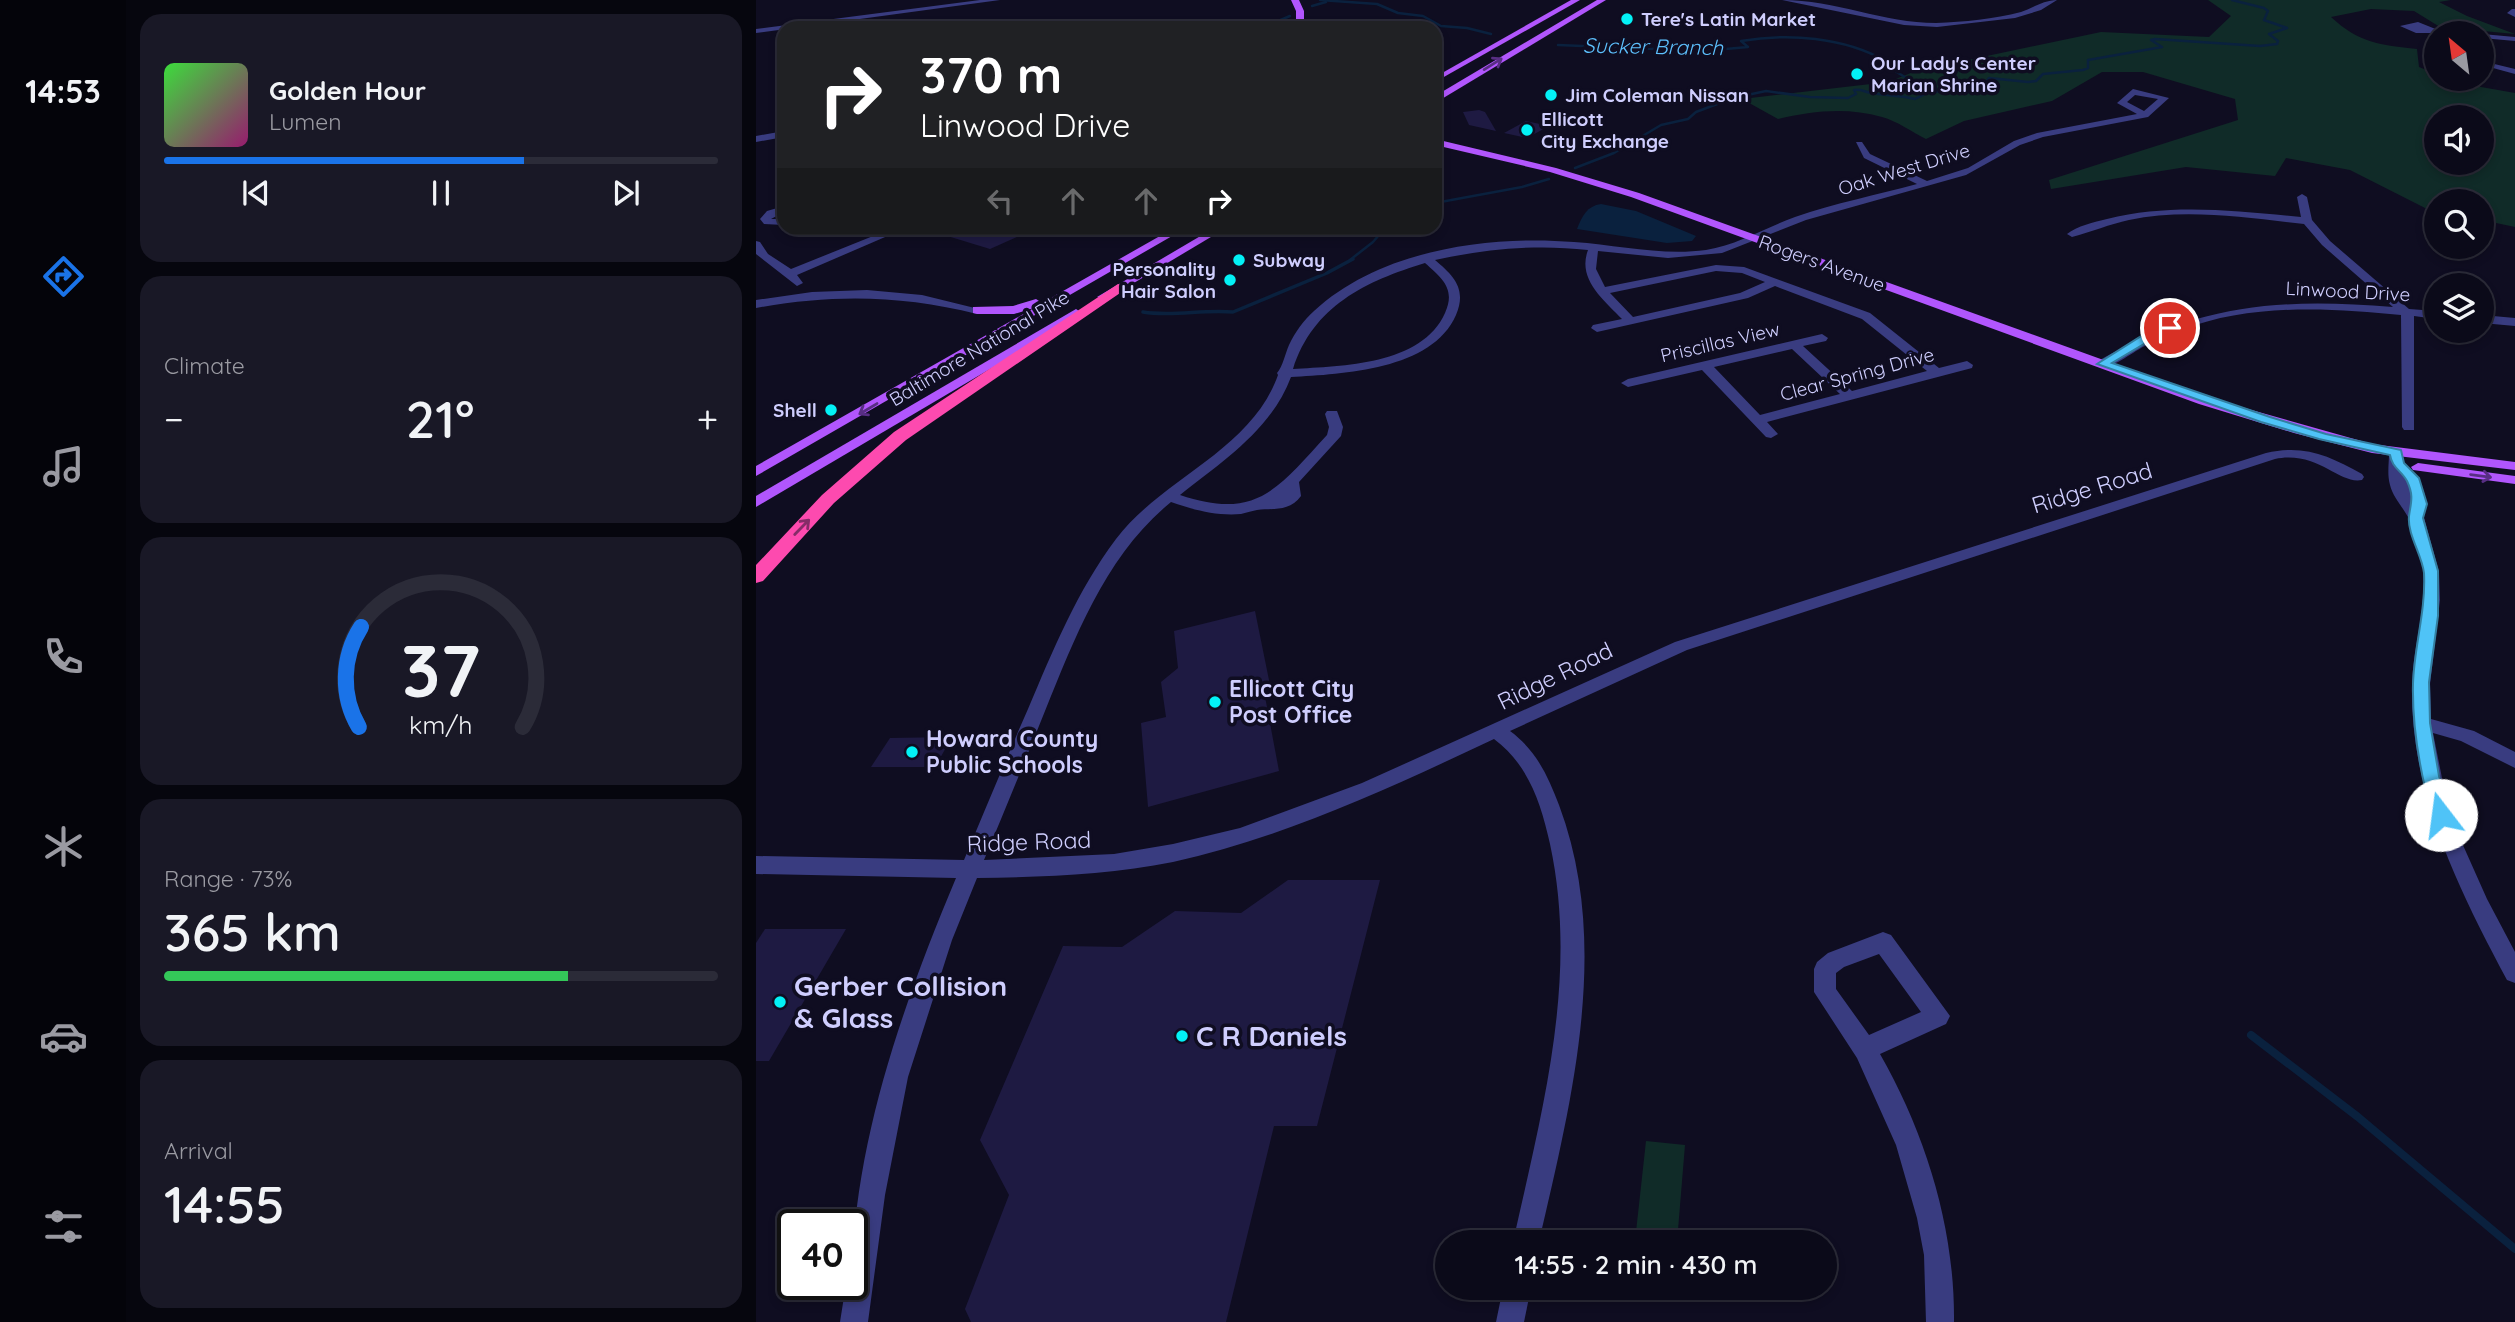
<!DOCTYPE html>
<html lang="en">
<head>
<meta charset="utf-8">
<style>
	body { margin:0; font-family:Quicksand,sans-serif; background:#191826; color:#f1f3f6; height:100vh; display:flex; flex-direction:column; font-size:26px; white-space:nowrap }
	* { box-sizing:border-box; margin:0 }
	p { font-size:23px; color:#9a9aa2 }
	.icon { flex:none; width:38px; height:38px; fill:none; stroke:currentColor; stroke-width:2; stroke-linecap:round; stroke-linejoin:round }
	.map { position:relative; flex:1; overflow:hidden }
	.details { display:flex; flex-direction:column; gap:14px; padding:14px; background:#06060e; width:630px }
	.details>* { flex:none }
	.hud { position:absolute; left:21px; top:21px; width:665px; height:214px; border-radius:21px; box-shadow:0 4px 10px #0003,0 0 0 2px #2b2b38; background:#202124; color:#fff; overflow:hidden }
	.needle { width:46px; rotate:331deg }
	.buttons { position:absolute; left:1668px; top:21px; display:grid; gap:14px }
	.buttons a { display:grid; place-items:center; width:70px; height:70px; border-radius:50%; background:#0b0a19; box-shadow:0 4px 10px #0003,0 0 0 2px #2b2b38; font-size:35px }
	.speed { position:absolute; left:21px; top:1209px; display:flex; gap:14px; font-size:35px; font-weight:700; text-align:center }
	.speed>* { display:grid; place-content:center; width:91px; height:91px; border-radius:50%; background:#0b0a19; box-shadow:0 4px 10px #0003,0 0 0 2px #2b2b38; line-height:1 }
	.speed .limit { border:4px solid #111; border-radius:10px; background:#fff; color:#111 }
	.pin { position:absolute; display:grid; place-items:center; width:60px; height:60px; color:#fff; margin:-30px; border:4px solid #fff; border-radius:50%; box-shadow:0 2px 7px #0007 }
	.me { position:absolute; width:77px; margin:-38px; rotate:345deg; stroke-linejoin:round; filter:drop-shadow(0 0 5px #0008) }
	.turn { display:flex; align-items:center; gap:24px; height:147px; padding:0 28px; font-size:32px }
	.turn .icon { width:91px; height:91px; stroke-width:2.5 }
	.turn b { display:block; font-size:49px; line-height:60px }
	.lanes { display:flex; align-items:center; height:66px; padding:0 28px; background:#0003; justify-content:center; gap:35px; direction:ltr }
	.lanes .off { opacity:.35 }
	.big { font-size:52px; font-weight:600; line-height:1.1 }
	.details .widget { flex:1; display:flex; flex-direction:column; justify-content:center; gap:10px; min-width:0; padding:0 24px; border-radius:21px; background:#191826 }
	.details .dial { align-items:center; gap:0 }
	.dial svg { height:182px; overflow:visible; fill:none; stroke:#2b2b38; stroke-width:7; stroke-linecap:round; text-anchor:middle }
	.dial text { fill:#f1f3f6; stroke:none }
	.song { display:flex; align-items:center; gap:21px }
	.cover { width:84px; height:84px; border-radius:10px; background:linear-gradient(135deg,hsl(120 70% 55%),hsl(320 70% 35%)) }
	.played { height:7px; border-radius:4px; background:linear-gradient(90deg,#1a73e8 65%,#2b2b38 65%) }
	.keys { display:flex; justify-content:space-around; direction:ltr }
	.heat { display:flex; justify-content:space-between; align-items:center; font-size:38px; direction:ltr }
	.charge { height:10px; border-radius:5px; background:linear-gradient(90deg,#34c759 73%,#2b2b38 0) }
	.trip { position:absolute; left:679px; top:1230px; width:402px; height:70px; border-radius:35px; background:#0b0a19; box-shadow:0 4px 10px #0003,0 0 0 2px #2b2b38; font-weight:600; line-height:70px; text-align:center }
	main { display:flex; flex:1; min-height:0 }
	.tabs { display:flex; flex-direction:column; width:126px; justify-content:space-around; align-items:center; background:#04040a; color:#9a9aa2 }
	.tabs .icon { width:49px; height:49px }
	.tabs .selected { color:#1a73e8 }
	.tabs b { font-size:32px; color:#f1f3f6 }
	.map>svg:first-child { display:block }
	.green { fill:#102b28; fill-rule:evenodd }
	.water { fill:#0a213e }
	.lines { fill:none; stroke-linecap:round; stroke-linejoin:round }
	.stream-far2 { stroke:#0a213e; stroke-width:2.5 }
	.stream-far1 { stroke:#0a213e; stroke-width:3.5 }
	.stream { stroke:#0a213e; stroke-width:8 }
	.building { fill:#1e1a42 }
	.minor { fill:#393c80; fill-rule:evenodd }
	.major { fill:#b156fd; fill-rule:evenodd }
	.highway { fill:#fd4aaf; fill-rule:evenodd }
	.oneway { stroke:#582e84 }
	.oneway2 { stroke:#862c68 }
	.route { fill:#4fc3f7; stroke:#337fa1; stroke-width:2 }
	.poi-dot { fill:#03f1f6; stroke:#0f0d21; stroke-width:2.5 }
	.labels { text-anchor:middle; stroke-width:7; stroke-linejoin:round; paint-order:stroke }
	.far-poi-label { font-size:19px; font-weight:bold; fill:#cfcefe; stroke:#0f0d21; text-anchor:start }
	.far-street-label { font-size:19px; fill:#cfcefe; stroke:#0f0d21 }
	.far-water-label { font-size:21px; font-style:italic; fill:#5dc0fd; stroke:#0f0d21 }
	.street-label { font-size:23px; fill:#cfcefe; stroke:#0f0d21 }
	.poi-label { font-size:23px; font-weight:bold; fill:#cfcefe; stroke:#0f0d21; text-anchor:start }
	.near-poi-label { font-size:28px; font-weight:bold; fill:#cfcefe; stroke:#0f0d21; text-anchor:start }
</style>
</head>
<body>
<main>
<nav class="tabs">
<b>14:53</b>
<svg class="icon selected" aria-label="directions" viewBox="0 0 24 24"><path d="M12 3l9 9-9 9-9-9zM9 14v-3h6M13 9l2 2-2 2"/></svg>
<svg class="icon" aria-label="music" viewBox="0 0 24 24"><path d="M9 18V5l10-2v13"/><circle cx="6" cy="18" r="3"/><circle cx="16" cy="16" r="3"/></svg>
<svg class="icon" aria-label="phone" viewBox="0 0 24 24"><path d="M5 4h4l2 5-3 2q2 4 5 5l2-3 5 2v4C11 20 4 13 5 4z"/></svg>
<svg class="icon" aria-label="climate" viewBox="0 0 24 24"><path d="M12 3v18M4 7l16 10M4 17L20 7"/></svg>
<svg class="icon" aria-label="car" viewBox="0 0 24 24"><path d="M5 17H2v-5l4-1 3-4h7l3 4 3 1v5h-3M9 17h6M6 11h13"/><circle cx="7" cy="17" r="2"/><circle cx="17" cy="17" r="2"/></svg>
<svg class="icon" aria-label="filters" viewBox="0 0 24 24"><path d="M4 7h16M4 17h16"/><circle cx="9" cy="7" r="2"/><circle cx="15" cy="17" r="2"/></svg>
</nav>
<section class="details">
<div class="widget">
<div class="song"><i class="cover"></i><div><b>Golden Hour</b><p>Lumen</p></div></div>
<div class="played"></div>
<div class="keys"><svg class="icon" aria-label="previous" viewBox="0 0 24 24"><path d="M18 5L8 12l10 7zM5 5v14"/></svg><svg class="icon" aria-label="pause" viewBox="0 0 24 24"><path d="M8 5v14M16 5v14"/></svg><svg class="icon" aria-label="next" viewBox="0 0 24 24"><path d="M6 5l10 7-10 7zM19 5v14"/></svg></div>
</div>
<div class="widget"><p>Climate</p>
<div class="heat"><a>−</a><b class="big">21°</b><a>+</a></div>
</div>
<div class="widget dial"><svg viewBox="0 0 100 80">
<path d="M14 69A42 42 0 1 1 86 69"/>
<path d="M14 69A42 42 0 0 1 15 25" stroke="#1a73e8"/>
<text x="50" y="56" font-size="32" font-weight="700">37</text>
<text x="50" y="72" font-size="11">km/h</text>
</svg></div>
<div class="widget"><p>Range · 73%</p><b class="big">365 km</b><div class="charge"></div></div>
<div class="widget"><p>Arrival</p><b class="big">14:55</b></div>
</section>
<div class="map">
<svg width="1759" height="1322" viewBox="0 0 1759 1322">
	<rect width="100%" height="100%" fill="#0f0d21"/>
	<g class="green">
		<path d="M1452 0H1695L1683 2 1711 16 1759 34 1684 27 1658 11 1615 9 1575 17C1603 43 1624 45 1661 49L1663 67 1680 74V79L1759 93V227L1726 220V201H1680V212L1673 210 1594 170 1530 158 1519 176 1430 167 1295 189 1293 180 1482 120 1479 99 1387 72H1346L1296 101 1208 121 1170 139C1156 132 1141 121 1126 117 1091 107 1056 111 1022 119L986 99 1132 82 1160 71 1345 32 1453 37 1475 16ZM1726 117V163H1680V117Z"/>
		<path d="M890 1141 929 1145 921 1242 879 1241Z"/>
	</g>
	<path class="water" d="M845 204 880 211 940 236 936 241 911 243 821 229C826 216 831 206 845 204Z"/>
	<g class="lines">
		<g class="stream-far2">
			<path d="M564 0 621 4 642 13 667 16 685 26 711 28 735 34"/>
			<path d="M556 6 570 2"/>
			<path d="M505 28 534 16"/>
			<path d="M802 45 947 51 992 47 985 41C1033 33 1087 37 1130 61L1131 66 1173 92 1232 88 1229 83 1233 78 1272 82 1280 81 1287 74 1327 70 1332 68V60L1406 47 1395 40 1399 39 1504 46 1521 44 1522 41 1513 34 1531 28 1508 20 1512 11 1508 8 1476 0"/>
			<path d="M819 168 858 153 905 125 932 119 940 112 977 98 1010 91 1054 97 1092 98 1100 94 1098 90C1106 89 1108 92 1116 93 1131 96 1144 95 1159 99L1173 92"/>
			<path d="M679 203 766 187 793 179"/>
			<path d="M594 260 617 242 629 228"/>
		</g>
		<path class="stream-far1" d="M387 312C417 317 447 309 477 312L571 273 597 259"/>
		<path class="stream" d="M1495 1035 1602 1117 1759 1249"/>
	</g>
	<g class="building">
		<path d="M723 110 729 112 740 131 713 125 707 112Z"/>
		<path d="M770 121 793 126 771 138 748 133Z"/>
		<path d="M176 228H281L234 249 175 231Z"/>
		<path d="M499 611 514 685 507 686 523 771 392 807 385 723 410 717 405 682 422 668 418 631Z"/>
		<path d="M196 737 179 767H115L134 738Z"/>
		<path d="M532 880H624L561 1126H518L470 1322H215L209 1309 253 1195 224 1140 307 946 366 947 419 911 485 913Z"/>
		<path d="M9 929H90L13 1061H0V943Z"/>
	</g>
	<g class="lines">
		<g class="minor">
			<path d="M224 0H244L0 33V29Z"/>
			<path d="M1026 0C1079 0 1128 23 1180 23 1208 22 1238 19 1265 12 1277 8 1288 0 1301 0L1285 10 1259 18 1181 27 1148 25Z"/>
			<path d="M1756 9H1759V17L1751 13Z"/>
			<path d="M1662 22 1682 30 1709 33H1660L1644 26Z"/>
			<path d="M1726 34 1759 37V41L1726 38Z"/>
			<path d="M1726 61 1759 69V74L1726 65Z"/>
			<path d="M1377 89 1413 98 1392 117 1287 137 1264 145 1210 175 1050 220 966 253 912 258 842 251 840 269 849 287 960 265 988 267 1114 313 1183 368 1211 361 1217 365 1216 368 1011 422 1022 434 1015 438 1010 437 946 370 872 387 865 383 872 379 1066 334 1072 338 1070 341 1047 346 1096 391 1171 371 1106 319 1019 286 992 298 841 332 835 328 837 325 866 319C847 299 821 279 832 250 780 244 730 249 679 260 698 276 711 289 700 315 676 370 587 374 535 377 516 429 466 462 424 495 501 521 522 488 571 435L573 427 569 414 571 411H581L587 427 585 436 543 482 545 496C533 512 518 508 501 510 495 511 490 513 485 514 460 516 438 510 415 502 350 555 320 635 289 711 269 761 249 810 228 860L358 854 417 844 484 828 606 783 919 642 1510 453C1548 444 1574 456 1606 474L1608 477 1606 480C1584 485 1561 450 1519 459L931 650 754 731C780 750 792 776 803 805 856 946 815 1102 783 1242H757C786 1111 823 978 794 844 785 803 772 764 738 739 634 788 529 837 417 862 353 875 286 877 221 878L196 940 152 1077 129 1195 112 1322H84L90 1284H96C96 1147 147 1004 200 878L0 874V856L208 860C229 810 250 759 272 709 297 650 321 591 360 539 406 478 495 451 522 375L521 373C527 366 529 354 533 345 539 332 548 320 558 311 624 250 732 235 818 242 862 245 906 256 950 250 981 245 1009 228 1039 217 1079 203 1121 195 1161 184L1108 158 1100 142H1106L1114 154 1171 181 1212 168 1258 141 1281 133 1381 114 1361 103ZM1379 95 1402 99 1388 111 1371 102ZM669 263C686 278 700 289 689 313 666 365 586 366 537 369 557 306 610 281 669 263ZM960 271 986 273 1009 282 984 293 877 317 854 293ZM1036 349 1084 394 1004 415 958 367Z"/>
			<path d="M28 131V137L0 142V136Z"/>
			<path d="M1546 194 1551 197 1556 220 1574 241 1653 309 1680 311V319L1658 316V430H1648L1646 427 1645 315C1575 308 1493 303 1426 330 1414 335 1402 339 1391 345 1377 351 1358 369 1342 367V361C1445 304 1522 298 1637 307L1566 245 1548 224C1491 218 1431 208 1373 220 1354 224 1335 232 1316 237L1311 234C1321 226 1338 222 1351 219 1416 203 1479 211 1545 217L1541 197Z"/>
			<path d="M28 206V212L15 219H28V225L8 224 4 219 11 211Z"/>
			<path d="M137 228H150L41 275 47 283 41 286 0 254V241L4 242 12 254 35 269Z"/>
			<path d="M111 290 166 295 227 310 221 314C146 295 76 294 0 308V300L56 292Z"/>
			<path d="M1726 315 1759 318V326L1726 323Z"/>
			<path d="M1640 449 1647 453V461L1664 482 1669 495 1668 518 1683 572 1684 600 1674 684 1675 719 1718 731 1759 752V768L1705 741 1677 733 1690 798 1702 834 1731 899 1759 952V983L1751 980C1702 888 1654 792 1656 685 1657 646 1671 608 1667 568 1665 551 1660 533 1652 517 1646 506 1637 497 1634 485 1631 474 1633 464 1633 453Z"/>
			<path d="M1127 932 1135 935 1194 1016 1190 1024 1124 1054C1170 1135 1199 1228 1198 1322H1170L1168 1255 1161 1218 1140 1145 1101 1058 1058 992V969L1061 962 1072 953ZM1123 954 1165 1012 1113 1035 1080 989V973L1088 967Z"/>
			<path d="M747 1288H775L768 1322H740Z"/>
		</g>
		<g class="major">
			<path d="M535 0H543L548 11V28H540V11Z"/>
			<path d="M815 0H824L679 82V77Z"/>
			<path d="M841 0H850L679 103V96Z"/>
			<path d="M679 139 800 168 883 193 1453 398 1616 444 1759 462V470L1616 453 1538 433 1443 404 875 197 794 172 679 145Z"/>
			<path d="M418 228H430L0 476V466L278 308 258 314H221L217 313V307L257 306 280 299 286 303Z"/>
			<path d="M458 228H470L351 299 341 297Z"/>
			<path d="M320 309 326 313 324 316 0 507V496Z"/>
			<path d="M1662 463 1759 476V484L1657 470 1655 467Z"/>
		</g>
		<path class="highway" d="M362 284 367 285V291L150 440 78 503 7 581 0 583V565L66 495 138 432Z"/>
	</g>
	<defs><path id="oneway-shaft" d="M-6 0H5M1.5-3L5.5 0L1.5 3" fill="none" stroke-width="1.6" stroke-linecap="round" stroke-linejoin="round" transform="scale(1.75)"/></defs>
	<g class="oneway">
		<use href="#oneway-shaft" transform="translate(737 64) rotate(-32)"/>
		<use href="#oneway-shaft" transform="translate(112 409) rotate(149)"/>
		<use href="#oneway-shaft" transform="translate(1725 476) rotate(8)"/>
	</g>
	<use class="oneway2" href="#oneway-shaft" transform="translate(46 527) rotate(-46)"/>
	<path class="route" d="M1410 326 1420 328 1395 340 1356 363 1514 417 1570 434 1645 450 1648 463 1663 478 1671 504 1667 518 1682 571V616L1673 682 1674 723 1683 776 1694 815 1691 820 1685 823 1678 820 1676 815C1664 772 1656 729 1657 684 1658 647 1670 611 1668 573 1666 555 1651 534 1653 516 1655 502 1658 496 1651 481 1645 470 1636 468 1634 455L1563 439 1505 422 1341 364 1387 335Z"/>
	<g class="poi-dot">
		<circle cx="871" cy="19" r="7"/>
		<circle cx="1101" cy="74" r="7"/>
		<circle cx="795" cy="95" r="7"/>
		<circle cx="771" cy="130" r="7"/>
		<circle cx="483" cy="260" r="7"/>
		<circle cx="474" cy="280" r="7"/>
		<circle cx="75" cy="410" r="7"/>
		<circle cx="459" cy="702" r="7"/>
		<circle cx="156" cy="752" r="7"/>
		<circle cx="24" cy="1002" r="7"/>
		<circle cx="426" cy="1036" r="7"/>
	</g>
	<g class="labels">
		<g class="far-poi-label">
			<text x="885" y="26">Tere's Latin Market</text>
			<text x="1115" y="70">Our Lady's Center<tspan x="1115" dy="22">Marian Shrine</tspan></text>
			<text x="809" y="102">Jim Coleman Nissan</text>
			<text x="785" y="126">Ellicott<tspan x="785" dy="22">City Exchange</tspan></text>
			<text x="497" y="267">Subway</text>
			<text x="460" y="276" text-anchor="end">Personality<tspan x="460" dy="22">Hair Salon</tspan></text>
			<text x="61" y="417" text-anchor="end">Shell</text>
		</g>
		<g class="far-street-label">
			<text transform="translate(1148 169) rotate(-17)" y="7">Oak West Drive</text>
			<text transform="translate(1066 263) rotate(20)" y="7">Rogers Avenue</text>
			<text transform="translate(1592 291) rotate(3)" y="7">Linwood Drive</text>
			<text transform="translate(964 342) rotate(-13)" y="7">Priscillas View</text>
			<text transform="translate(223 348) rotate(-31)" y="7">Baltimore National Pike</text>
			<text transform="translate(1101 374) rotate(-15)" y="7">Clear Spring Drive</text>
		</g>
		<g class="far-water-label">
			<text transform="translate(897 47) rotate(1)" y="7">Sucker Branch</text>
		</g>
		<g class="street-label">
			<text transform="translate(1336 488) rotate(-17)" y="8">Ridge Road</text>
			<text transform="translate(799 676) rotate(-26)" y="8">Ridge Road</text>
			<text transform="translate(273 842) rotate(-2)" y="8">Ridge Road</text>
		</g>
		<g class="poi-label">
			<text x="473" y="697">Ellicott City<tspan x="473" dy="26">Post Office</tspan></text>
			<text x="170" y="747">Howard County<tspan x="170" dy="26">Public Schools</tspan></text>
		</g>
		<g class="near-poi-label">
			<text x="38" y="996">Gerber Collision<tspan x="38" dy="32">&amp; Glass</tspan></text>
			<text x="440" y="1046">C R Daniels</text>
		</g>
	</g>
</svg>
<div class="buttons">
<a><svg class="needle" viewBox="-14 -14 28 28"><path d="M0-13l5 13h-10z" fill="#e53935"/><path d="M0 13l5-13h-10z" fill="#9a9aa2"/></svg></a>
<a><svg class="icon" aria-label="sound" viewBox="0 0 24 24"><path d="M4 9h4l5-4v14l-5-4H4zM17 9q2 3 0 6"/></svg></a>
<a><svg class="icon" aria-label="search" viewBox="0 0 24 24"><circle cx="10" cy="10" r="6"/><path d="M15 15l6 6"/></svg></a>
<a><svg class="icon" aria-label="layers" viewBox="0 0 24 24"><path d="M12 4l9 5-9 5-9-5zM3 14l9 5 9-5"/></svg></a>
</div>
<div class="speed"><div class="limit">40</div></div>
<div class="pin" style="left:1414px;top:328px;background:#d93025"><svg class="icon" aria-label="arrive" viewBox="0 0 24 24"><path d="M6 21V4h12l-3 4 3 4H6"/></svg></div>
<svg class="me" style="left:1685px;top:815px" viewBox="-20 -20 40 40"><circle r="19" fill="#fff"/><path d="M0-13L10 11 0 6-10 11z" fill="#4fc3f7"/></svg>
<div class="trip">14:55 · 2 min · 430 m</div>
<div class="hud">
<div class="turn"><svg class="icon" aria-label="right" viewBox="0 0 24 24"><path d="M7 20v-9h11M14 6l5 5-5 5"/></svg><div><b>370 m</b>Linwood Drive</div></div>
<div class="lanes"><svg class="icon off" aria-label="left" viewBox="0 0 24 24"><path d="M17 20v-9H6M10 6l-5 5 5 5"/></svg><svg class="icon off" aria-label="ahead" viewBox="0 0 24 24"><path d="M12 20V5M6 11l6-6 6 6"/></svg><svg class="icon off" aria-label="ahead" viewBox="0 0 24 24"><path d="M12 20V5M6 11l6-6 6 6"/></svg><svg class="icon" aria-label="right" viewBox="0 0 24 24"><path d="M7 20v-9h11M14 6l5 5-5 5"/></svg></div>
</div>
</div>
</main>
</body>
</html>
